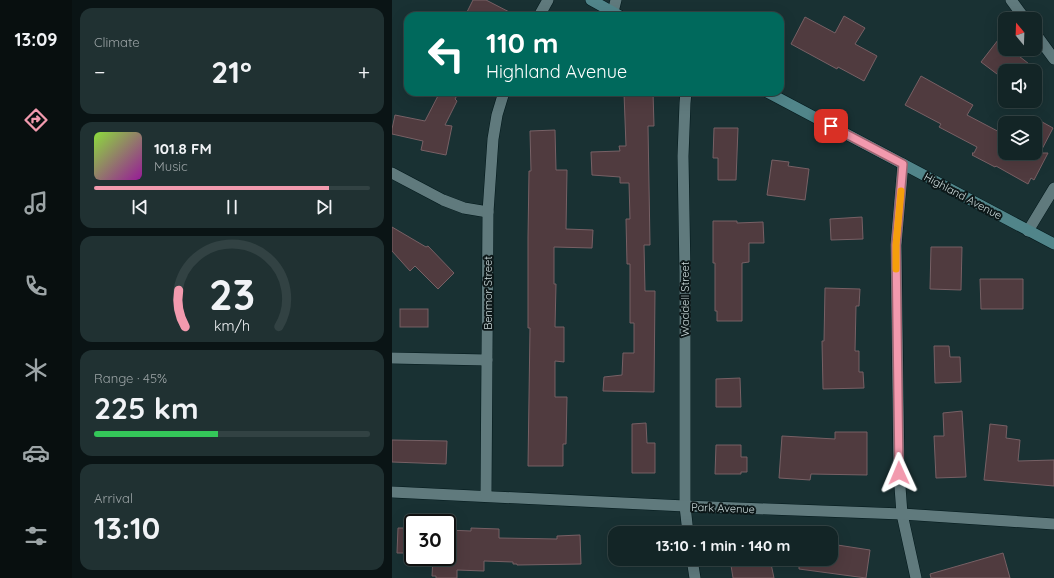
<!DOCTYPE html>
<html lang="en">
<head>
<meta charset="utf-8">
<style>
	body { margin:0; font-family:Quicksand,sans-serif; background:#203132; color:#f1f3f6; height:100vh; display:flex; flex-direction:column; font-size:15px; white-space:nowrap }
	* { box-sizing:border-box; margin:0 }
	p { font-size:13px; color:#9da5a7 }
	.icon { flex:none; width:22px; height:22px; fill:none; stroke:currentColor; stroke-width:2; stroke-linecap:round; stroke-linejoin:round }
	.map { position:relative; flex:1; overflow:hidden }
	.panel { display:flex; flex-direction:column; gap:8px; padding:8px; background:#0a1415; width:320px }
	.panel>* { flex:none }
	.banner { position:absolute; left:12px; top:12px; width:380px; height:84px; border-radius:12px; box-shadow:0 4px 16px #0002,0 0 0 1px #324243; background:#00695c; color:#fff; overflow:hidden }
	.needle { width:26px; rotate:341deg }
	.fabs { position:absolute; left:606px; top:12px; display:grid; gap:8px }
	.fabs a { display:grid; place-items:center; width:44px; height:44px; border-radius:8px; background:#132526; box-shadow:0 4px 16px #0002,0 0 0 1px #324243; font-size:20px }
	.speed { position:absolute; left:12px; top:514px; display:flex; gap:8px; font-size:20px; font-weight:700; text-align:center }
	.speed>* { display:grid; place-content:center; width:52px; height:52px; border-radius:50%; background:#132526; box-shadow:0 4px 16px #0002,0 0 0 1px #324243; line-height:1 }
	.speed .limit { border:2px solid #111; border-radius:6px; background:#fff; color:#111 }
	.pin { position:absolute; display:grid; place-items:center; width:34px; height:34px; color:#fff; margin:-17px; border-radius:8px; box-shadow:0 2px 6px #0006 }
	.me { position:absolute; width:44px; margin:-22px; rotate:359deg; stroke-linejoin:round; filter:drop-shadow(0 0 3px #0008) }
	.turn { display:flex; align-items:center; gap:14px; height:84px; padding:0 16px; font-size:18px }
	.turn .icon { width:52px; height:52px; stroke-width:2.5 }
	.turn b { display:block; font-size:28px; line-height:34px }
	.big { font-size:30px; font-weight:700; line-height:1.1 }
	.panel .card { flex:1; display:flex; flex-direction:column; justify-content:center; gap:6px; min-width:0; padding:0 14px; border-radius:12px; background:#203132 }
	.panel .dial { align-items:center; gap:0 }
	.dial svg { height:104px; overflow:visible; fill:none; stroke:#324243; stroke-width:7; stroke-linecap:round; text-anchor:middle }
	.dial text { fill:#f1f3f6; stroke:none }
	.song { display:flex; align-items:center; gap:12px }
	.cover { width:48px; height:48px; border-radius:6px; background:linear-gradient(135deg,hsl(90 70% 55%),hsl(300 70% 35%)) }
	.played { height:4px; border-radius:2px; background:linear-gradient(90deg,#f29aae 85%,#324243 85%) }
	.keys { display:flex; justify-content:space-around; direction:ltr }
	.heat { display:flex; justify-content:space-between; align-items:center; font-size:22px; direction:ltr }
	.charge { height:6px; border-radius:3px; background:linear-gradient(90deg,#34c759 45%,#324243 0) }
	.trip { position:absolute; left:216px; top:526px; width:230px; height:40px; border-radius:12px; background:#132526; box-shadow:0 4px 16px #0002,0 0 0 1px #324243; font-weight:700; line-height:40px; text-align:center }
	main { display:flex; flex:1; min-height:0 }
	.tab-bar { display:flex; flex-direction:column; width:72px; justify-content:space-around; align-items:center; background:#080f0f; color:#9da5a7 }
	.tab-bar .icon { width:28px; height:28px }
	.tab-bar .active { color:#f29aae }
	.tab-bar b { font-size:18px; color:#f1f3f6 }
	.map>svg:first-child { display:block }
	.building { fill:#503b3f; stroke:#776065 }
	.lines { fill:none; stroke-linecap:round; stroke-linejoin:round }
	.minor-casing { stroke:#02181b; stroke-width:12 }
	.secondary-casing { stroke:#02181b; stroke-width:12 }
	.minor { stroke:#607a7d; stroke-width:11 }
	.secondary { stroke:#51858a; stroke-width:11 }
	.route-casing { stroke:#9d6471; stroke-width:10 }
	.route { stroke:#f29aae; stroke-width:7 }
	.slow { stroke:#f59e0b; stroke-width:7 }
	.labels { text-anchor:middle; stroke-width:4; stroke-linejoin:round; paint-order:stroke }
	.street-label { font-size:11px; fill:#ccdadb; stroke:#0c1718 }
</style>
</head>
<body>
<main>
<nav class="tab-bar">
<b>13:09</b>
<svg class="icon active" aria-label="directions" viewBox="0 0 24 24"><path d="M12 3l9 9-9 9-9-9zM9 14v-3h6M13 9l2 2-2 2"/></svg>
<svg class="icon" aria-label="music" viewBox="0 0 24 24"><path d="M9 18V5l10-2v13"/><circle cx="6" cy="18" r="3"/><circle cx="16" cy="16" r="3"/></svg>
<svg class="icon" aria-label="phone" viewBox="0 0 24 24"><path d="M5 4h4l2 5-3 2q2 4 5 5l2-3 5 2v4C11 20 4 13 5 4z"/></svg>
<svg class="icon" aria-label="climate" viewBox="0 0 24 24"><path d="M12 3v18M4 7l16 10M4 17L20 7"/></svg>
<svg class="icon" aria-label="car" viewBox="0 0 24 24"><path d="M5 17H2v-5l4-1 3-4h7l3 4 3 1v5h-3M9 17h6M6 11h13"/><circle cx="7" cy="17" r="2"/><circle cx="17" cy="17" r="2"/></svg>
<svg class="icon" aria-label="filters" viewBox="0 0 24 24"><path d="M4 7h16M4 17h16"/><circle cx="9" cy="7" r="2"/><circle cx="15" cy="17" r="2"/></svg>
</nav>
<section class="panel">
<div class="card"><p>Climate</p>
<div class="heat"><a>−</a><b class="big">21°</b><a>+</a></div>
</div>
<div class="card">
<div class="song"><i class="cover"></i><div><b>101.8 FM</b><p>Music</p></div></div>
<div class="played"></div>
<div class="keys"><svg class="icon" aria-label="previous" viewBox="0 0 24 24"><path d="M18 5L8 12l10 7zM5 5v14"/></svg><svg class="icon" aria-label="pause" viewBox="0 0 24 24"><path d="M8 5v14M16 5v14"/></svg><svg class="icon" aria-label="next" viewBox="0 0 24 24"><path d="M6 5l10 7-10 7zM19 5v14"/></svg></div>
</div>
<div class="card dial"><svg viewBox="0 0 100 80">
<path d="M14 69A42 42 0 1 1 86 69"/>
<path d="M14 69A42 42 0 0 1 9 41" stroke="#f29aae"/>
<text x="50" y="56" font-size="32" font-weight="700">23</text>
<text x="50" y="72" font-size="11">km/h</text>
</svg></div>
<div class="card"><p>Range · 45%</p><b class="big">225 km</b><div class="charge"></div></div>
<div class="card"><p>Arrival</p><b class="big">13:10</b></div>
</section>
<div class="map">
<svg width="662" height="578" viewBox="0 0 662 578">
	<rect width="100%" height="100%" fill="#193133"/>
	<g class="building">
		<path d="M81 0H94L125 16H73Z"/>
		<path d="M452 16 473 28 463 44 485 56 472 81 446 67 445 69 399 44 413 17 443 33Z"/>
		<path d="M613 31V49H618L646 71H613V80L589 62Z"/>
		<path d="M529 76 581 105 575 115 613 135V153H643V118L661 128 648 153H656L642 180 639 178 636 184 604 166 603 167 580 155 581 154 580 153H582L585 147 547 127 549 124 513 105Z"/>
		<path d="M48 92H67L63 99 65 101 53 125 60 126 54 155 29 150 31 141 0 134V129L3 115 33 121Z"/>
		<path d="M261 92 262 126H256L258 245H252L253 291H263L262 392 211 391 212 377 230 375 231 353H242V323H238V264H235L234 219H238L237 183H228V177L200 175 199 152 228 151 227 146H234L232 93Z"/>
		<path d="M322 128H346L344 180H326V158H321Z"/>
		<path d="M163 130 164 170H175L174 229 201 230 200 248 162 247V284H164L163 327H172V362L163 361V397H175L174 444H171V466H136L138 328H136V238L137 171H139L138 131Z"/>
		<path d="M380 160 397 162 396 166 417 169 413 200 375 195Z"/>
		<path d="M470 217 471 239 439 240 438 219Z"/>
		<path d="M321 221H345V223L371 222 372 243H357V262L350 263V321H325V311H323V263H321Z"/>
		<path d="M0 227 34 247 36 246 62 273 46 289 23 266 18 271 0 251Z"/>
		<path d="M539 247H570L569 290 538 289Z"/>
		<path d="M588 279H631V309H589Z"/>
		<path d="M433 288 468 289 467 306H464L463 351H467V372H471L472 388 431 389 430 341H432Z"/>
		<rect x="8" y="309" width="28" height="18"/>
		<path d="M542 346H557L558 357H568L569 382 543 383Z"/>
		<path d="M348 378 349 407H324V379Z"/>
		<path d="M570 411 574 477 544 478 542 436H552L551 413Z"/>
		<path d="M254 423 255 443H263V473H240V424Z"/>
		<path d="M598 424 615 426 614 438 628 440 626 461 662 460V486L592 480Z"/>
		<path d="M443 432H475V475L419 474 418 480 387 478 390 436 443 439Z"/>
		<path d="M0 440 55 441 54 464 0 462Z"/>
		<path d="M324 445H349V457H355V472H349V474H323Z"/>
		<path d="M6 528H21V553H5Z"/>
		<path d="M79 528 107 529V538L165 539V536L188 535 189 564 125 565V564H121V562L92 561V571L65 570V578H44V576H40L41 557H55V530L79 531Z"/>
		<path d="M439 544 478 550 474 578 407 569V559H439Z"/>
		<path d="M611 553 618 578H539L538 574Z"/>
		<path d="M338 559H378L382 578H341Z"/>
	</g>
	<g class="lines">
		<defs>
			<g id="minor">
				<path d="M619 0 633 19"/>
				<path d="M221 12 224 0"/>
				<path d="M147 16 156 0"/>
				<path d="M643 33 662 59"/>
				<path d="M294 92 293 103 291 156 293 273V506L296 533"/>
				<path d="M511 164 504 245 507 473 510 514 524 578"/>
				<path d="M0 173 51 200 72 208 96 212"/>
				<path d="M636 231 662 188"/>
				<path d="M0 358 95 360"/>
				<path d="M0 492 293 506 510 514 662 524"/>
				<path d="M94 496 96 212 101 139 105 115 112 92"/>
				<path d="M300 559 303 578"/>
			</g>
			<g id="secondary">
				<path d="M199 0 228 16"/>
				<path d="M375 92 662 244"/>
			</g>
		</defs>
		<use href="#minor" class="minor-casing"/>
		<use href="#secondary" class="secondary-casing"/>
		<use href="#minor" class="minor"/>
		<use href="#secondary" class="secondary"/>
	</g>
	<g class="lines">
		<defs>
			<path id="route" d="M439 126 511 164 504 245 507 473"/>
		</defs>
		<use href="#route" class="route-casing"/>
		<use href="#route" class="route"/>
		<path class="slow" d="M504 269V245L509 191"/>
	</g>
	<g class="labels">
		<g class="street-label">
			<text transform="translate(571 196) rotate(28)" y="4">Highland Avenue</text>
			<text transform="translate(96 293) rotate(-90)" y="4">Benmor Street</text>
			<text transform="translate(293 299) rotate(-90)" y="4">Waddell Street</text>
			<text transform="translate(331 508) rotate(2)" y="4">Park Avenue</text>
		</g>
	</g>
</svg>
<div class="fabs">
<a><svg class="needle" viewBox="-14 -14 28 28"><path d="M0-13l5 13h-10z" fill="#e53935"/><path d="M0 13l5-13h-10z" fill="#9da5a7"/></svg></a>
<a><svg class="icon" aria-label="sound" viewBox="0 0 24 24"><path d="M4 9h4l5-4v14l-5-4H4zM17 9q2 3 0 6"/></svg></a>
<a><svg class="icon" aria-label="layers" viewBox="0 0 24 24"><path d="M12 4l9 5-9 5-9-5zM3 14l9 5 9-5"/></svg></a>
</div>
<div class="speed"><div class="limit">30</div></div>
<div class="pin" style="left:439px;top:126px;background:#d93025"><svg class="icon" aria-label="arrive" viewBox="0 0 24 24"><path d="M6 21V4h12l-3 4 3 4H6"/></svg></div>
<svg class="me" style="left:507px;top:473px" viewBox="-20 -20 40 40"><path d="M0-17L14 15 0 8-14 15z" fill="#f29aae" stroke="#fff" stroke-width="4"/></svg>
<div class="trip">13:10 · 1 min · 140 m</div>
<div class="banner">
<div class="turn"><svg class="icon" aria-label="left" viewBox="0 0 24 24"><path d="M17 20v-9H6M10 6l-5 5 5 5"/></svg><div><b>110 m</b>Highland Avenue</div></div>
</div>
</div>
</main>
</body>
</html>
